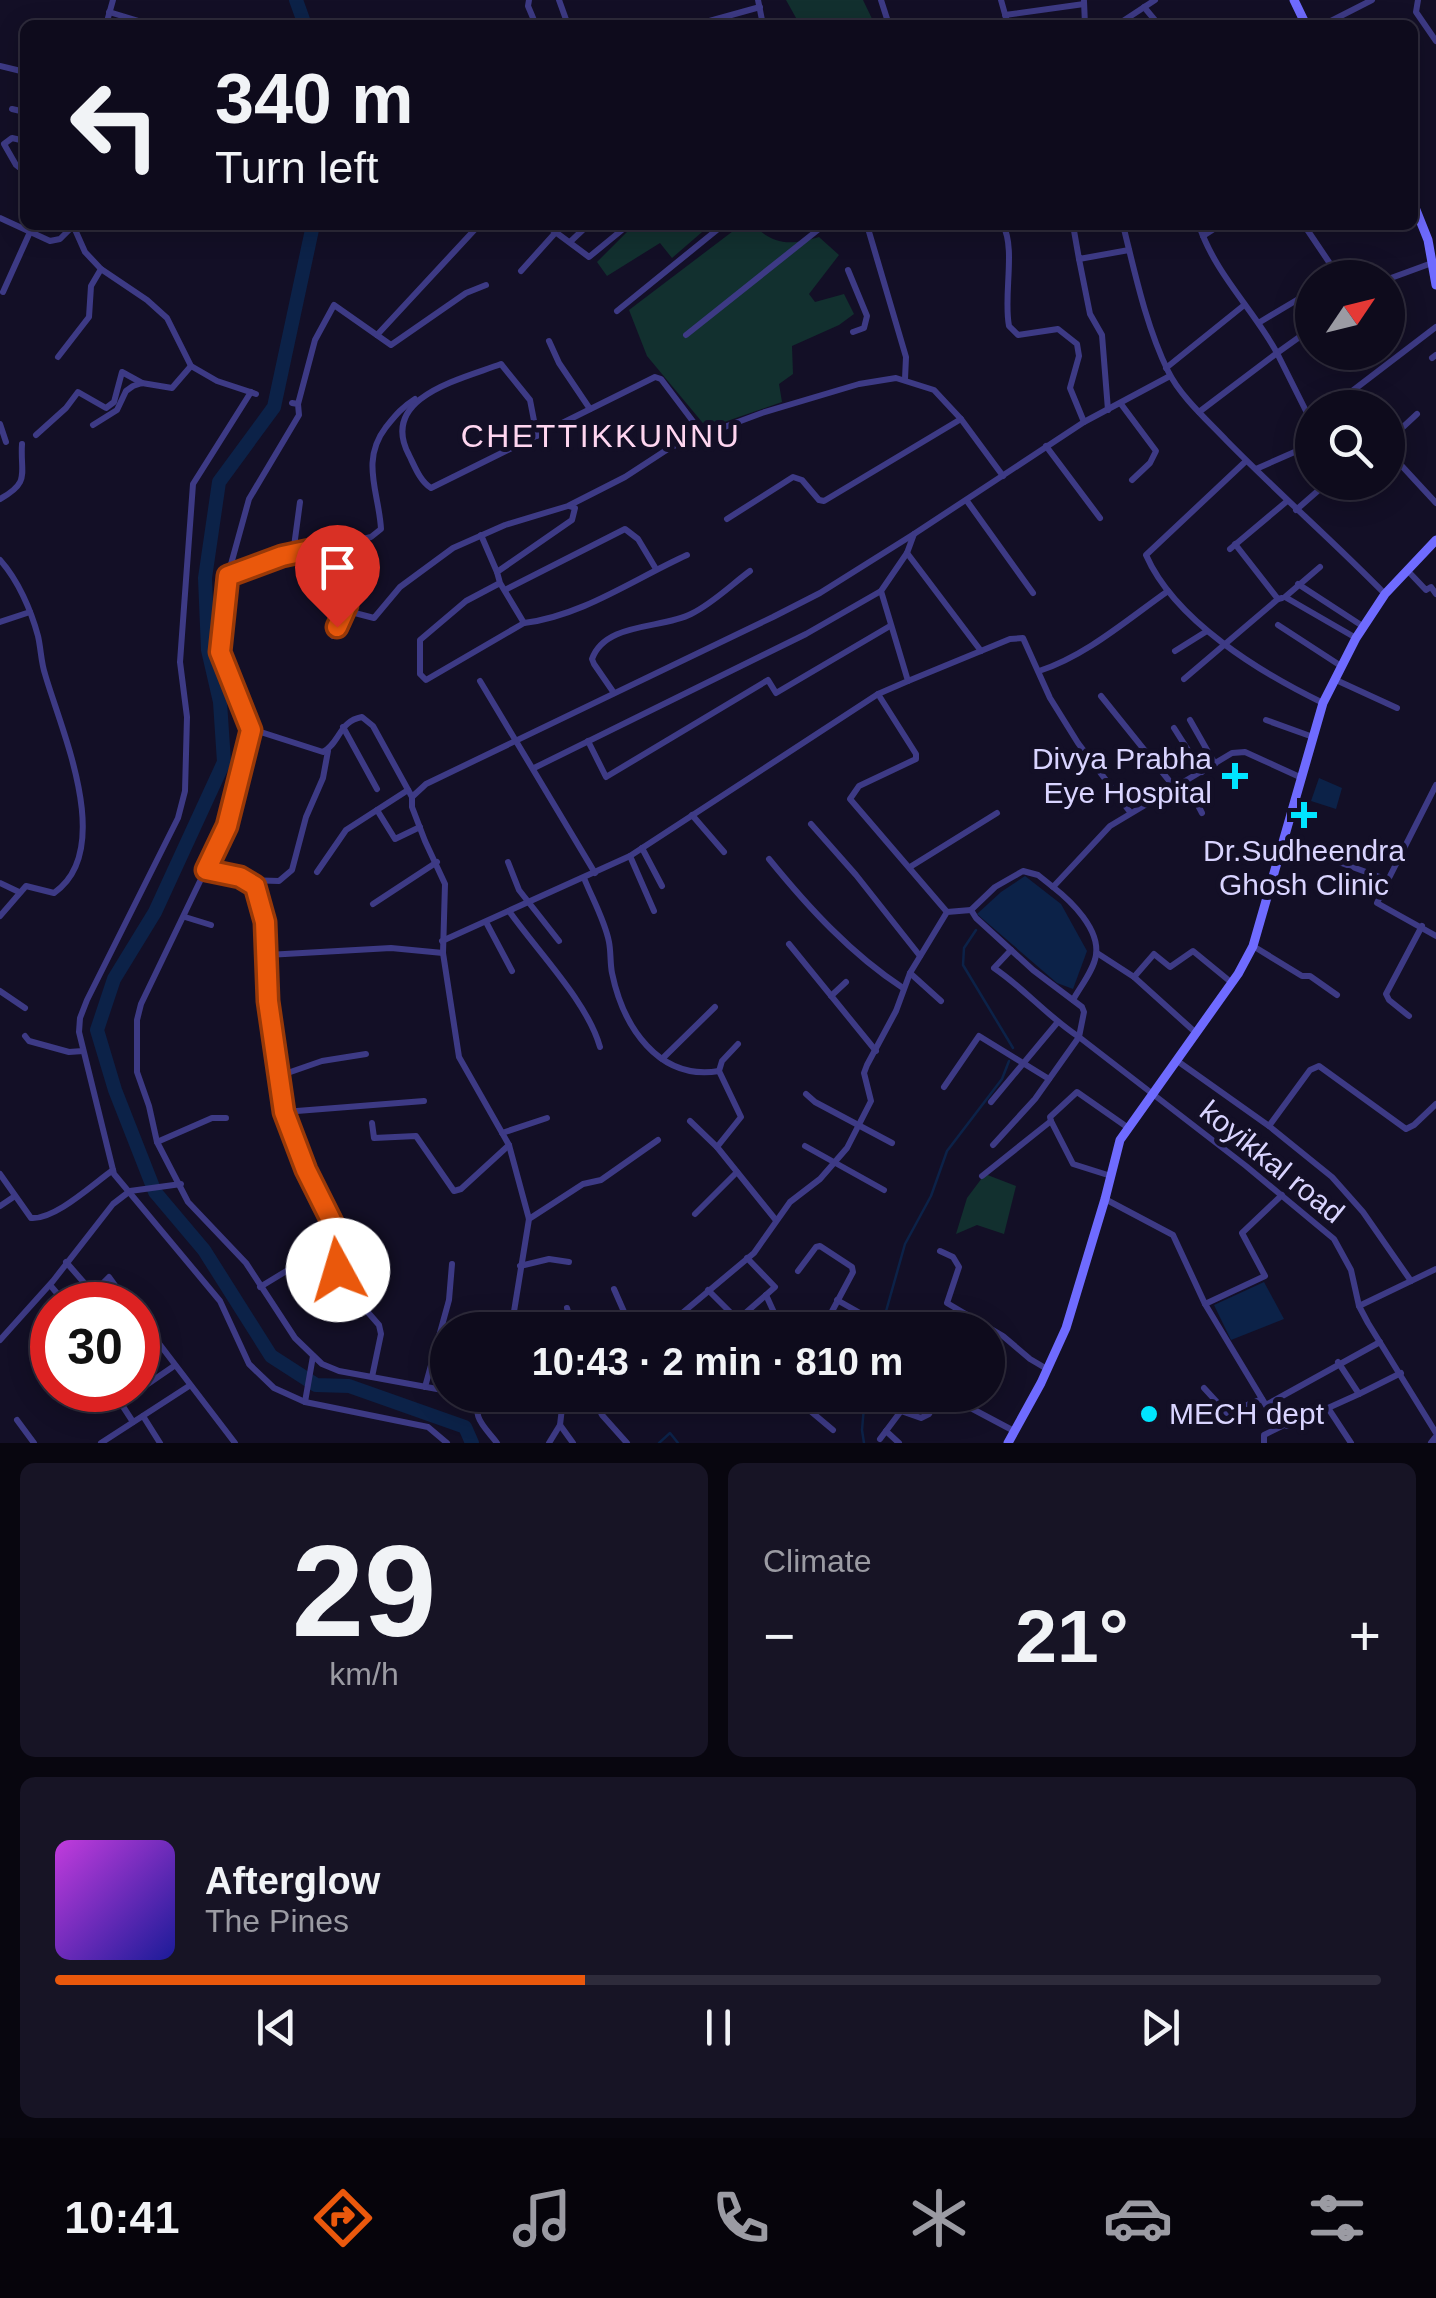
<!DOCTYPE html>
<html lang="en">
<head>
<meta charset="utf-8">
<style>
	body { margin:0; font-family:Arial,sans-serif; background:#171425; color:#f1f3f6; height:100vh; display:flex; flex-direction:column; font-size:38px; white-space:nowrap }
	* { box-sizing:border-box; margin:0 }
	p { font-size:32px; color:#9b9ba3 }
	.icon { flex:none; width:55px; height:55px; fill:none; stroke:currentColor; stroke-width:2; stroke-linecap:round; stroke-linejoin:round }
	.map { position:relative; height:1443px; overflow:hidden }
	.drawer { display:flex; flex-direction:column; gap:20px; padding:20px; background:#08060f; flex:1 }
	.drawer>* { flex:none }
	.guide { position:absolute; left:20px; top:20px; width:1398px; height:210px; border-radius:15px; box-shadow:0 5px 25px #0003,0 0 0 2px #2e2b3b; background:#0e0b1c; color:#f1f3f6; overflow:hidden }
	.needle { width:65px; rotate:55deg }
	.tools { position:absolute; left:1295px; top:260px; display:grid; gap:20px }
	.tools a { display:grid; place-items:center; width:110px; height:110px; border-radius:50%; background:#0e0b1c; box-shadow:0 5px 25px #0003,0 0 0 2px #2e2b3b; font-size:50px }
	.speed { position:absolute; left:30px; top:1282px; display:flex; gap:20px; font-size:50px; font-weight:700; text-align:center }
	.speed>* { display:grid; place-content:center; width:130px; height:130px; border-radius:50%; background:#0e0b1c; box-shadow:0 5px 25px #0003,0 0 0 2px #2e2b3b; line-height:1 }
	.speed .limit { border:15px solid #d22; background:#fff; color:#111 }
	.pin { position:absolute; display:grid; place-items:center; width:85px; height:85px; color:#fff; margin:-102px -42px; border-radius:50% 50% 50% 0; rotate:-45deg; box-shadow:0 0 10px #0007 }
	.pin .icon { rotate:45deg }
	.me { position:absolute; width:110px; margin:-55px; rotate:354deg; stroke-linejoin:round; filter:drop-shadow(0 0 8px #0008) }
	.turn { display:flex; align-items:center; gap:35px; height:210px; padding:0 30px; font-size:45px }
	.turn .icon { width:130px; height:130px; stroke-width:2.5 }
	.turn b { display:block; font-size:70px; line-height:85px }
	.big { font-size:75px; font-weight:700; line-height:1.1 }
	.drawer .card { flex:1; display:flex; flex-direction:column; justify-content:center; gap:15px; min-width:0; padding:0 35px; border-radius:15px; background:#171425 }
	.drawer .dial { align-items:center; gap:0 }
	.dial b { font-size:130px; line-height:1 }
	.song { display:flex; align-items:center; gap:30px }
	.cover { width:120px; height:120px; border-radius:15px; background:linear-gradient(135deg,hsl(290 70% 55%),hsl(240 70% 35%)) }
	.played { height:10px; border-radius:5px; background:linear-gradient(90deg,#ea580c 40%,#2e2b3b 40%) }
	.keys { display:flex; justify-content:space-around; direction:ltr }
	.heat { display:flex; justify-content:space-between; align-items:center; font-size:55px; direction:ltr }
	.drawer .tiles { flex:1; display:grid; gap:20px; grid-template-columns:1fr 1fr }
	.card:last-child { grid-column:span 2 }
	.trip { position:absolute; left:430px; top:1312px; width:575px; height:100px; border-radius:50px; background:#0e0b1c; box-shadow:0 5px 25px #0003,0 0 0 2px #2e2b3b; font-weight:700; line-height:100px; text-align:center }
	.tabs { display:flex; height:160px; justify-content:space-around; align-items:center; background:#06040b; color:#9b9ba3 }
	.tabs .icon { width:70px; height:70px }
	.tabs .current { color:#ea580c }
	.tabs b { font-size:45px; color:#f1f3f6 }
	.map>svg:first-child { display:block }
	.green { fill:#12302f }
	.water { fill:#0c2248 }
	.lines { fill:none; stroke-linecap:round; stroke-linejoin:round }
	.stream { stroke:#0c2248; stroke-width:2.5 }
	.river { stroke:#0c2248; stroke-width:14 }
	.minor { stroke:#3d3a85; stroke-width:6 }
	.tertiary { stroke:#3d3a85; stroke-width:8 }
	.secondary { stroke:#6f6bff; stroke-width:9 }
	.route-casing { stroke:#983908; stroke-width:25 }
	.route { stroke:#ea580c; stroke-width:18 }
	.poi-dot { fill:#00e5ff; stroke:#130f26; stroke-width:4 }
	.labels { text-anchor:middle; stroke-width:10; stroke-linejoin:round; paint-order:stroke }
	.poi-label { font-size:30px; fill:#d9d4ff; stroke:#130f26; text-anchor:end }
	.street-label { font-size:30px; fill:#d9d4ff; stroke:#130f26 }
	.neighbourhood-label { font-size:32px; letter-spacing:2.5px; fill:#ffd6f0; stroke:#130f26 }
</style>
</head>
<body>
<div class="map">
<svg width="1436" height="1443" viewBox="0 0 1436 1443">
	<rect width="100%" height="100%" fill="#130f26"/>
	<g class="green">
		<path d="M786 0H863L875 25H800Z"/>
		<path d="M634 225H709V226L672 258 660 243 607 276 597 262Z"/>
		<path d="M741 225H753C776 246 790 245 819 237L839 255 809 294 815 302 844 294 854 314 839 325 792 346 793 374 779 384 782 402 707 428 647 356 629 310Z"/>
		<path d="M985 1174 1016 1186 1004 1234 977 1225 956 1234 967 1198Z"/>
	</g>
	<g class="water">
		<path d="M1319 778 1342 788 1336 809 1311 801Z"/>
		<path d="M1025 876 1061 904 1087 951 1073 989 1057 983 977 914 1001 892Z"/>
		<path d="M1264 1282 1284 1319 1231 1340 1214 1305Z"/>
	</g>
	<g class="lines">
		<g class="stream">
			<path d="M976 930 964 948 963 965 1013 1048"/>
			<path d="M881 1329 905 1244 931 1196 947 1151 1002 1079 1009 1061"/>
			<path d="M659 1443 670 1433 678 1443"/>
			<path d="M864 1443 862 1430 865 1395"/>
		</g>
		<g class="river">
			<path d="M296 0 305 25"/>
			<path d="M313 225 274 407 219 482 205 578 208 650 220 702 224 762 155 912 114 979 97 1030 115 1090 155 1192 204 1250 271 1356 316 1385 349 1386 465 1427 472 1443"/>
		</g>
		<g class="minor">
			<path d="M529 0 528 6 536 25"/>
			<path d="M559 0 568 25"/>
			<path d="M758 0 763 25"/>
			<path d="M881 0 889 25"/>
			<path d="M1001 0 1008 25"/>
			<path d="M1418 0 1416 12 1436 41"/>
			<path d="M1084 1 1085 25"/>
			<path d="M1144 7 1159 25"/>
			<path d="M109 12 152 25"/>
			<path d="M1005 15 1084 4"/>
			<path d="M106 25 113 0"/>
			<path d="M695 25 760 7"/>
			<path d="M1117 25 1155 0"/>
			<path d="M1323 25 1372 0"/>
			<path d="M0 66 25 72"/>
			<path d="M12 109 25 112"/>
			<path d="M25 141 12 138 4 144 16 165 25 172"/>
			<path d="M0 218 50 241 60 239 73 226"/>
			<path d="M73 225 85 252 101 269 147 300 167 318 191 366 217 381 256 394"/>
			<path d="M546 225 589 257 628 225"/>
			<path d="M867 225 906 357 905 379"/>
			<path d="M1003 225C1016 249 1003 296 1009 326L1018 335 1058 329 1077 344 1079 356 1070 388 1084 422"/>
			<path d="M1073 225 1079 259 1129 250"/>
			<path d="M1123 225C1135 273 1146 326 1168 371 1180 396 1207 420 1226 440 1278 493 1333 541 1385 594"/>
			<path d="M1199 225C1215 274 1254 310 1277 353L1312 328"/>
			<path d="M1304 225 1333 268 1328 278"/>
			<path d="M1203 236 1220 225"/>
			<path d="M570 242 588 225"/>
			<path d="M1079 259 1090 314 1102 335 1108 410"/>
			<path d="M848 270 867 316 864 328 853 332"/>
			<path d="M521 271 556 232"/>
			<path d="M1391 278 1432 263"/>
			<path d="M3 292 30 232"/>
			<path d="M617 311 723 225"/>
			<path d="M1260 322 1312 291"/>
			<path d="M377 335 479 225"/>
			<path d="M686 335 824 225"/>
			<path d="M549 341 559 363 590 409"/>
			<path d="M58 357 89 317 91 286 101 269"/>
			<path d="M1432 358 1436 355"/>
			<path d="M1166 368 1243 306"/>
			<path d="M251 392 193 484 180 662 187 717 185 791 178 818 87 1000 80 1018 79 1032 114 1174 220 1301 249 1364 274 1388 305 1402 428 1427 447 1443"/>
			<path d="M292 403 298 404 299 415 249 499 228 575 220 652 251 729 240 783 227 825 141 1004 137 1020V1072L149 1106 157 1142 188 1202 246 1263 295 1338 322 1364 339 1371 448 1391"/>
			<path d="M298 404 315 340 334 305 391 345 466 293 486 285"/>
			<path d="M1121 404 1156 451 1150 463 1132 480"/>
			<path d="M1330 408 1436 327"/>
			<path d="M1199 412 1277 353 1308 415 1312 417"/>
			<path d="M0 424 6 442"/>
			<path d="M93 425 117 410 126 391 133 386 142 383 172 388 191 366"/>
			<path d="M36 435 66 408 78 392 106 408 114 402 122 372 142 383"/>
			<path d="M537 436 530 400 501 364C462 379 378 397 409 455 415 467 420 481 431 488L655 377 661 379 704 436"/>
			<path d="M1388 441 1417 414"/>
			<path d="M1046 446 1100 518"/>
			<path d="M1388 451 1436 503"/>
			<path d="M1246 461 1146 555C1175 621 1261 673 1323 703"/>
			<path d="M1256 469 1306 447 1312 448"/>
			<path d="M0 499C31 482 20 474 22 444"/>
			<path d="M967 501 1033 593"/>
			<path d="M1296 510 1328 482"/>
			<path d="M727 519 793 477 802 480 819 500 824 501 961 419"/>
			<path d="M481 535 497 572"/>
			<path d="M1235 544 1278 599 1282 598"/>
			<path d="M329 547 371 537 381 529C379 492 360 461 386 427 395 416 402 407 415 399"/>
			<path d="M1230 549 1286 502"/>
			<path d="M907 553 981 651"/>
			<path d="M293 554 300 502"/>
			<path d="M0 560C18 580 31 610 38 636 41 649 41 662 45 674 61 730 116 850 54 893L26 886 0 916"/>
			<path d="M1320 567 1285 597 1356 638"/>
			<path d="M1407 570 1426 590 1431 587 1436 594"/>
			<path d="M228 575 283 556 329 547 351 612 374 618 400 587 453 548 505 525 568 506 625 477 671 447 762 413 859 384 896 378 934 390 961 419 1003 476"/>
			<path d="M500 583 524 623 426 680 420 674V640L466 601 500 583 497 572 572 520 575 508 569 506"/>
			<path d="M1298 584 1364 627"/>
			<path d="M505 590 625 529 638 539 656 569"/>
			<path d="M0 622 30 612"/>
			<path d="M524 623C582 616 634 579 687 555"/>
			<path d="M1278 625 1341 666"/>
			<path d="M333 636 347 606"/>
			<path d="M1175 651 1207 631"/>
			<path d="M1039 671C1086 656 1128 619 1168 591"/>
			<path d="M1184 679 1278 599"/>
			<path d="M1336 680 1397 708"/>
			<path d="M480 681 595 873"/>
			<path d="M908 681 1010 639 1023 638 1050 698 1078 743 1130 812"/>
			<path d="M614 693 594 664 592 659C605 622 662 629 691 614 712 604 731 585 750 571"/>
			<path d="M878 694 916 754V759L859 786 850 799 947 912"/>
			<path d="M1101 696 1175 788"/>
			<path d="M1190 720 1215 764"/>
			<path d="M1266 720 1313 737"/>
			<path d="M343 727 377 789"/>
			<path d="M1174 728 1202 772"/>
			<path d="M251 729 323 752C340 743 339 721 362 717L373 726 412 797"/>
			<path d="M588 741 606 777 768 680 776 693 890 626"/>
			<path d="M534 768 806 634 881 591"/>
			<path d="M1186 782 1202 813"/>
			<path d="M377 810 395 839 420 827"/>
			<path d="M692 815 724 852"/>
			<path d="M811 824 856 875 920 956"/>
			<path d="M1282 847 1336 861 1388 880 1436 785"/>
			<path d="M642 848 662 886"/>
			<path d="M630 856 654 911"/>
			<path d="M769 859C808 907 851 954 903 988"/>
			<path d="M508 862 519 890 559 941"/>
			<path d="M910 867 997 813"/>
			<path d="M206 870 240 877 255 886 265 922 268 1001 284 1112 306 1170 338 1233 336 1259 345 1286 379 1325 381 1334 372 1377"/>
			<path d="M317 872 346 830 408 790"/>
			<path d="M584 878C592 898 605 921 609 942 611 952 610 963 612 973 623 1026 658 1081 719 1071"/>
			<path d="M249 880 279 881 292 870 306 817 323 778 328 751"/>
			<path d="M1388 880 1377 903 1436 936"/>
			<path d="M0 883 19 892"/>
			<path d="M1053 887C1071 901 1100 929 1096 955 1094 970 1080 987 1073 1000"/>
			<path d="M373 904 437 862"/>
			<path d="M971 910 976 918 1033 970 1082 1007 1084 1012 1079 1037 1246 1166 1334 1239 1351 1270 1359 1306 1368 1323 1436 1433"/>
			<path d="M971 910 995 887 1023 871 1038 875 1053 887 1110 826 1232 753 1245 752 1302 778"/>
			<path d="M509 911C537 951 587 1001 600 1047"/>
			<path d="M185 917 211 925"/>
			<path d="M486 922 512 971"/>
			<path d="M442 941 630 856 878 694 908 681 881 591 907 553 914 534 1084 422 1170 376"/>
			<path d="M789 944 876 1051"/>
			<path d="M1253 946 1302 976H1310L1337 995"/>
			<path d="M1097 953 1134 977"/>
			<path d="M267 955 391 948 443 953"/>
			<path d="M910 973 941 1001"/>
			<path d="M0 991 25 1008"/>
			<path d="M831 996 846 982"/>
			<path d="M1409 1016 1389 1000 1386 994 1422 926"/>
			<path d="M1195 1032 1134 977 1154 954 1170 967 1193 951 1232 983"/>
			<path d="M25 1036 29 1041 69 1052 83 1051"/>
			<path d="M738 1044 722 1061 719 1071 741 1117 717 1147 775 1219"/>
			<path d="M662 1059 715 1007"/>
			<path d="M1176 1060 1269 1126 1310 1070 1319 1066 1406 1129 1414 1125 1436 1104"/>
			<path d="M276 1077 322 1061 366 1054"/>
			<path d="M944 1087 979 1036 1049 1079"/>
			<path d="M806 1094 815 1102 892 1143"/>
			<path d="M991 1102 1057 1023"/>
			<path d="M284 1112 424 1101"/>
			<path d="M690 1121 717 1147"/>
			<path d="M1051 1121 1050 1117 1077 1092 1127 1127"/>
			<path d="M372 1123 374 1138 416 1136 454 1191 461 1189 509 1145"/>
			<path d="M1269 1126 1332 1177 1363 1212 1411 1281"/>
			<path d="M502 1133 547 1118"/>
			<path d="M157 1142 212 1118H226"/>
			<path d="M993 1145 1035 1099 1079 1037C1047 1016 1025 989 994 968L1011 950"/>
			<path d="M805 1146 884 1190"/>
			<path d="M0 1174 31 1218C55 1220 93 1184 113 1170"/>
			<path d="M982 1176 1051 1121 1073 1164 1111 1176"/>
			<path d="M1105 1199 1173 1235 1205 1304 1265 1276 1242 1233 1282 1195"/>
			<path d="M0 1206 15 1196"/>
			<path d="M695 1214 737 1172"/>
			<path d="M529 1219 583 1184 601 1180 658 1140"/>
			<path d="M940 1251 953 1257 959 1267 947 1303 1003 1336 1030 1359 1047 1369"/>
			<path d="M66 1262 93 1293 109 1277 129 1305"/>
			<path d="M520 1266 549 1259 569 1262"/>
			<path d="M798 1271 816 1247 820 1246 852 1267 853 1272 822 1330"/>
			<path d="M50 1285 67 1305"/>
			<path d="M260 1287 293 1267"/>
			<path d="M614 1289 632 1330"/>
			<path d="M708 1290 738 1320"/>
			<path d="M766 1295 777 1319"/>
			<path d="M837 1300 860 1313 873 1330"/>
			<path d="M1205 1304 1276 1422 1287 1426 1328 1408 1351 1443"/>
			<path d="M1359 1306 1436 1269"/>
			<path d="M567 1308 573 1330"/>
			<path d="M138 1316 235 1443"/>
			<path d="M511 1330 529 1219 509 1145 459 1057 443 953 445 884 425 841 412 807V797L426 784 773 617 820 593 914 534"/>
			<path d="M662 1330 754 1253 790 1202 820 1179 847 1148 871 1101 864 1073 867 1065 896 1011 910 973 947 912 971 910"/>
			<path d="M726 1330 775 1287 747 1258"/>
			<path d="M0 1340 53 1281 113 1204 130 1191 181 1184"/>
			<path d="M1338 1362 1359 1394 1401 1373"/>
			<path d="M425 1387 449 1300 452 1264"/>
			<path d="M1204 1388 1227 1413 1262 1399"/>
			<path d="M456 1395 476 1406"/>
			<path d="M483 1395C469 1416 484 1426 497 1443"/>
			<path d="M552 1395 562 1408 560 1425 573 1443"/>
			<path d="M592 1395 602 1415 627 1443"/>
			<path d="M802 1395V1404L833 1430"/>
			<path d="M924 1395 937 1401 950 1397 1014 1431"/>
			<path d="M764 1401 769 1395"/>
			<path d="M305 1402 313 1356"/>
			<path d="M1266 1405 1380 1342"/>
			<path d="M1328 1408 1359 1394"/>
			<path d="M600 1411 642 1395"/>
			<path d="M143 1416 160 1443"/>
			<path d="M17 1420 34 1443"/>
			<path d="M133 1422 122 1405 123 1401 174 1366"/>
			<path d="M886 1431 899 1443"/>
			<path d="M880 1439 901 1411 921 1418 929 1414 937 1401"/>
			<path d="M101 1443 189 1386"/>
			<path d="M549 1443 560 1425"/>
			<path d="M1264 1443V1435L1282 1426"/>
		</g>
		<path class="tertiary" d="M1432 1443 1436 1438"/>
		<g class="secondary">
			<path d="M1294 0 1306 25"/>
			<path d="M1412 200 1428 240 1436 285"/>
			<path d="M1008 1443 1041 1383 1066 1328 1105 1199 1120 1140 1238 974 1253 946 1323 703 1356 638 1385 594 1436 540"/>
		</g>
	</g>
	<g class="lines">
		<defs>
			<path id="route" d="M337 627 347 605 329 546 282 556 228 576 220 652 251 730 227 826 206 870 240 877 255 886 265 922 268 1001 284 1112 306 1170 338 1234V1270"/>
		</defs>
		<use href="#route" class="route-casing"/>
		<use href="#route" class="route"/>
	</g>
	<g class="poi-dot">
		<path d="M1230 761h10v10h10v10h-10v10h-10v-10h-10v-10h10z"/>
		<path d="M1299 800h10v10h10v10h-10v10h-10v-10h-10v-10h10z"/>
		<circle cx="1149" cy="1414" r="10"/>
	</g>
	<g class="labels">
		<g class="poi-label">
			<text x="1212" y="769">Divya Prabha<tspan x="1212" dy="34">Eye Hospital</tspan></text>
			<text x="1304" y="861" text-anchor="middle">Dr.Sudheendra<tspan x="1304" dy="34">Ghosh Clinic</tspan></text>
			<text x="1169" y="1424" text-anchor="start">MECH dept</text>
		</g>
		<g class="street-label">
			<text transform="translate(1272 1162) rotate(39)" y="10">koyikkal road</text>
		</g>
		<g class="neighbourhood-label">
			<text x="601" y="447">CHETTIKKUNNU</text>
		</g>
	</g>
</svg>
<div class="tools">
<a><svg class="needle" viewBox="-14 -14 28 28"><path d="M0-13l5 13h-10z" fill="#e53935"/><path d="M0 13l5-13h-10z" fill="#9b9ba3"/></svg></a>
<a><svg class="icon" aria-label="search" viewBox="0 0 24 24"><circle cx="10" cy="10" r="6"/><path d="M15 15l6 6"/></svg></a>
</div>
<div class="speed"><div class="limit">30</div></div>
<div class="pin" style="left:337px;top:627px;background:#d93025"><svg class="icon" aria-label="arrive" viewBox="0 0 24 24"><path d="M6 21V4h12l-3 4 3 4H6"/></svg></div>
<svg class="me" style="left:338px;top:1270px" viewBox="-20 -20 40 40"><circle r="19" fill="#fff"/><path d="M0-13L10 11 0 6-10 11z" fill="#ea580c"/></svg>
<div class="trip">10:43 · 2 min · 810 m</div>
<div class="guide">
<div class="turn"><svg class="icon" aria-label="left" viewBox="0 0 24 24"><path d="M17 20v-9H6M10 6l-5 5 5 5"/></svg><div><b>340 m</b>Turn left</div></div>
</div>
</div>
<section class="drawer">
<div class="tiles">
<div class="card dial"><b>29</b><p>km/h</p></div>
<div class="card"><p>Climate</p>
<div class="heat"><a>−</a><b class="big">21°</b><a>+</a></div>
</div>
<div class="card">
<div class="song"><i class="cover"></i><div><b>Afterglow</b><p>The Pines</p></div></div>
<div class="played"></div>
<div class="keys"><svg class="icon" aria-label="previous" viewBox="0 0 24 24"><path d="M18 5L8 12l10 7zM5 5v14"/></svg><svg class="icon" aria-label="pause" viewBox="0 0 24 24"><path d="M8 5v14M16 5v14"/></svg><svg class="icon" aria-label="next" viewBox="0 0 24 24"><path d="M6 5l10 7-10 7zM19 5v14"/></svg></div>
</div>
</div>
</section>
<nav class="tabs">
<b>10:41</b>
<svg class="icon current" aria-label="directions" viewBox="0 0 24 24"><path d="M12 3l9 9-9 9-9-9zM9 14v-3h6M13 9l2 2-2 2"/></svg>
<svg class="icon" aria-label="music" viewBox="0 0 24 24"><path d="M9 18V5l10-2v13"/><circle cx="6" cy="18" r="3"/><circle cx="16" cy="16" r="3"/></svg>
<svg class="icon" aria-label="phone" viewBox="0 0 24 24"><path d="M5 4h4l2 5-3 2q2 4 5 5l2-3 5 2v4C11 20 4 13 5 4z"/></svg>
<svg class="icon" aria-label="climate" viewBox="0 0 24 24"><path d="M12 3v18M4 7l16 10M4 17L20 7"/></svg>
<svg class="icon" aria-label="car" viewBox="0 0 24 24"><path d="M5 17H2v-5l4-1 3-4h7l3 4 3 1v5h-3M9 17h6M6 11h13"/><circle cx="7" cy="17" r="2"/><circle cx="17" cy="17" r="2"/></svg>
<svg class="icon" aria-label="filters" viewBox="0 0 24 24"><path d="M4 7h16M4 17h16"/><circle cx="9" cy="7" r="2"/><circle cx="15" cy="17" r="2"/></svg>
</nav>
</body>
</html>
